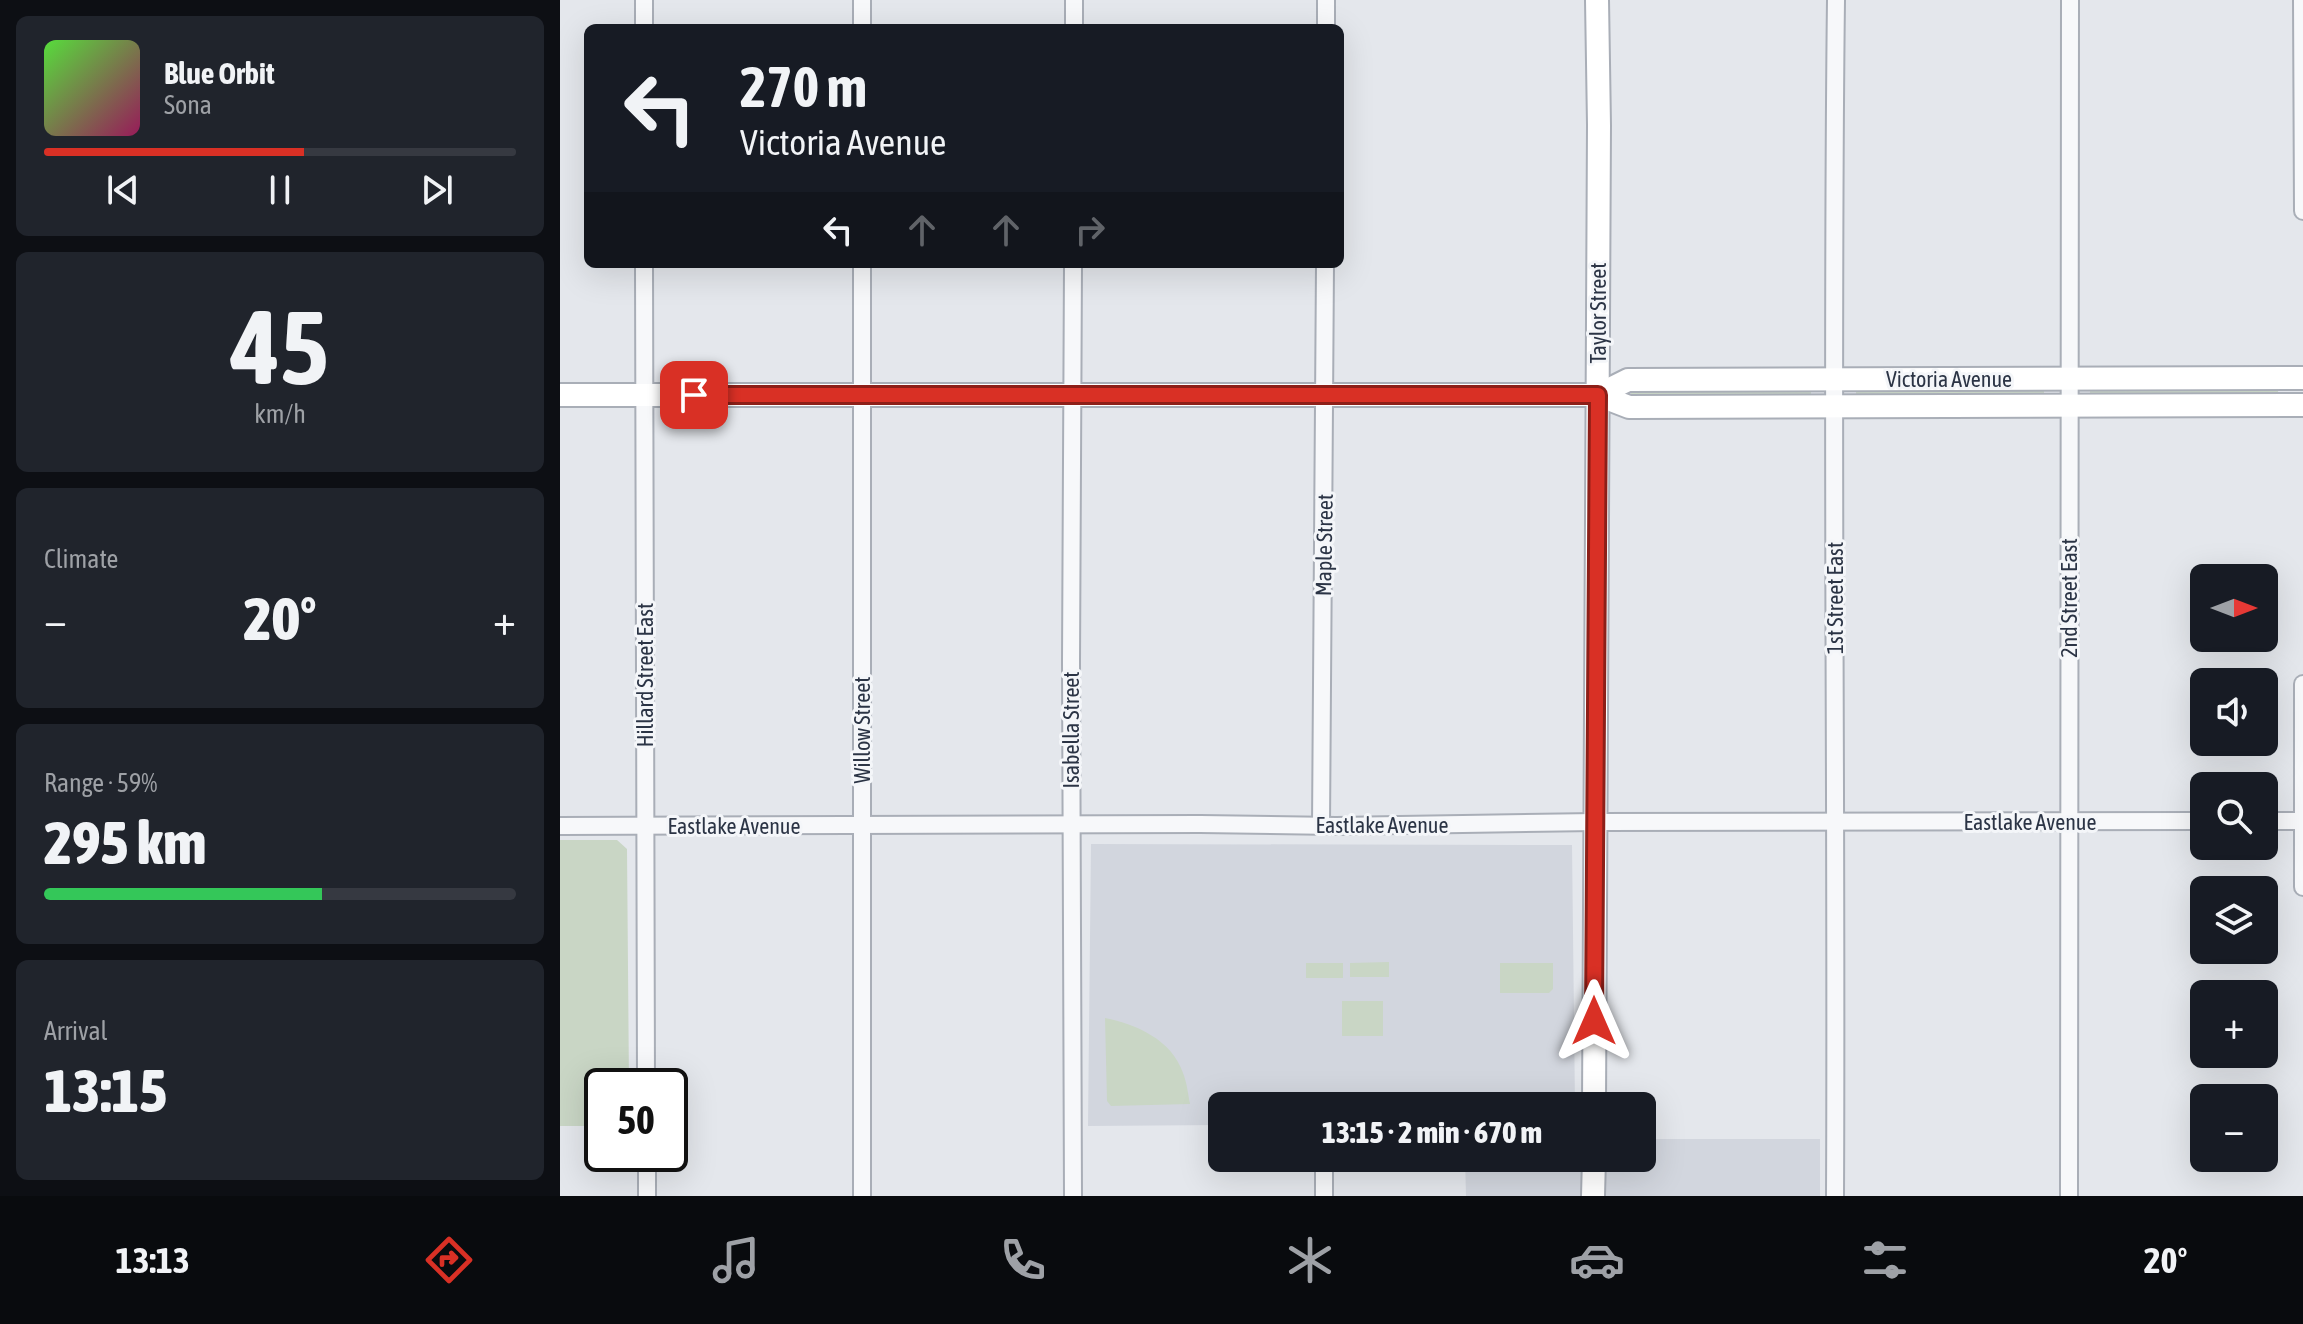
<!DOCTYPE html>
<html lang="en">
<head>
<meta charset="utf-8">
<style>
	body { margin:0; font-family:"Asap Condensed",sans-serif; background:#20242c; color:#f1f3f6; height:100vh; display:flex; flex-direction:column; font-size:30px; white-space:nowrap }
	* { box-sizing:border-box; margin:0 }
	p { font-size:26px; color:#9ea1a6 }
	.icon { flex:none; width:44px; height:44px; fill:none; stroke:currentColor; stroke-width:2; stroke-linecap:round; stroke-linejoin:round }
	.map { position:relative; flex:1; overflow:hidden }
	.side { display:flex; flex-direction:column; gap:16px; padding:16px; background:#0d0f14; width:560px }
	.side>* { flex:none }
	.banner { position:absolute; left:24px; top:24px; width:760px; height:244px; border-radius:12px; box-shadow:0 8px 32px #0002; background:#171b24; color:#f1f3f6; overflow:hidden }
	.needle { width:52px; rotate:90deg }
	.fabs { position:absolute; left:1630px; top:564px; display:grid; gap:16px }
	.fabs a { display:grid; place-items:center; width:88px; height:88px; border-radius:12px; background:#171b24; box-shadow:0 8px 32px #0002; font-size:40px }
	.speed { position:absolute; left:24px; top:1068px; display:flex; gap:16px; font-size:40px; font-weight:700; text-align:center }
	.speed>* { display:grid; place-content:center; width:104px; height:104px; border-radius:50%; background:#171b24; box-shadow:0 8px 32px #0002; line-height:1 }
	.speed .limit { border:4px solid #111; border-radius:12px; background:#fff; color:#111 }
	.pin { position:absolute; display:grid; place-items:center; width:68px; height:68px; color:#fff; margin:-34px; border-radius:16px; box-shadow:0 4px 12px #0006 }
	.me { position:absolute; width:88px; margin:-44px; rotate:0deg; stroke-linejoin:round; filter:drop-shadow(0 0 6px #0008) }
	.turn { display:flex; align-items:center; gap:28px; height:168px; padding:0 24px; font-size:36px }
	.turn .icon { width:104px; height:104px; stroke-width:2.5 }
	.turn b { display:block; font-size:56px; line-height:68px }
	.lanes { display:flex; align-items:center; height:76px; padding:0 24px; background:#0003; justify-content:center; gap:40px; direction:ltr }
	.lanes .off { opacity:.35 }
	.big { font-size:60px; font-weight:800; line-height:1.1 }
	.side .card { flex:1; display:flex; flex-direction:column; justify-content:center; gap:12px; min-width:0; padding:0 28px; border-radius:12px; background:#20242c }
	.side .dial { align-items:center; gap:0 }
	.dial b { font-size:104px; line-height:1 }
	.song { display:flex; align-items:center; gap:24px }
	.cover { width:96px; height:96px; border-radius:12px; background:linear-gradient(135deg,hsl(110 70% 55%),hsl(330 70% 35%)) }
	.played { height:8px; border-radius:4px; background:linear-gradient(90deg,#d93025 55%,#363941 55%) }
	.keys { display:flex; justify-content:space-around; direction:ltr }
	.heat { display:flex; justify-content:space-between; align-items:center; font-size:44px; direction:ltr }
	.charge { height:12px; border-radius:6px; background:linear-gradient(90deg,#34c759 59%,#363941 0) }
	.trip { position:absolute; left:648px; top:1092px; width:448px; height:80px; border-radius:12px; background:#171b24; box-shadow:0 8px 32px #0002; font-weight:800; line-height:80px; text-align:center }
	.dock { display:flex; height:128px; justify-content:space-around; align-items:center; background:#090b0e; color:#9ea1a6 }
	.dock .icon { width:56px; height:56px }
	.dock .active { color:#d93025 }
	.dock b { font-size:36px; color:#f1f3f6 }
	main { display:flex; flex:1; min-height:0 }
	.map>svg:first-child { display:block }
	.built { fill:#d2d6de }
	.green { fill:#c9d6c5 }
	.lines { fill:none; stroke-linecap:round; stroke-linejoin:round }
	.street-casing { stroke:#a9aeb7; stroke-width:20 }
	.secondary-casing { stroke:#a9aeb7; stroke-width:26 }
	.street { stroke:#f7f8fa; stroke-width:16 }
	.secondary { stroke:#fff; stroke-width:22 }
	.route-casing { stroke:#8d1f18; stroke-width:20 }
	.route { stroke:#d93025; stroke-width:14 }
	.labels { text-anchor:middle; stroke-width:6; stroke-linejoin:round; paint-order:stroke }
	.street-label { font-size:22px; fill:#2b3445; stroke:#f4f6f9 }
</style>
</head>
<body>
<main>
<section class="side">
<div class="card">
<div class="song"><i class="cover"></i><div><b>Blue Orbit</b><p>Sona</p></div></div>
<div class="played"></div>
<div class="keys"><svg class="icon" aria-label="previous" viewBox="0 0 24 24"><path d="M18 5L8 12l10 7zM5 5v14"/></svg><svg class="icon" aria-label="pause" viewBox="0 0 24 24"><path d="M8 5v14M16 5v14"/></svg><svg class="icon" aria-label="next" viewBox="0 0 24 24"><path d="M6 5l10 7-10 7zM19 5v14"/></svg></div>
</div>
<div class="card dial"><b>45</b><p>km/h</p></div>
<div class="card"><p>Climate</p>
<div class="heat"><a>−</a><b class="big">20°</b><a>+</a></div>
</div>
<div class="card"><p>Range · 59%</p><b class="big">295 km</b><div class="charge"></div></div>
<div class="card"><p>Arrival</p><b class="big">13:15</b></div>
</section>
<div class="map">
<svg width="1743" height="1196" viewBox="0 0 1743 1196">
	<rect width="100%" height="100%" fill="#e4e7ec"/>
	<g class="built">
		<path d="M531 844 1012 845 1015 1106H662V1125L528 1126Z"/>
		<path d="M1082 1139H1260V1196H906L905 1158H1082Z"/>
	</g>
	<g class="green">
		<path d="M1071 387 1251 388V397H1071Z"/>
		<path d="M1484 387V396H1296V388Z"/>
		<rect x="1530" y="387" width="188" height="9"/>
		<path d="M0 840H57L67 849 69 1086H42V1126H0Z"/>
		<path d="M829 962V977H790V963Z"/>
		<path d="M783 963V978H746V963Z"/>
		<path d="M940 963H993V989L989 993H940Z"/>
		<rect x="782" y="1001" width="41" height="35"/>
		<path d="M545 1018C576 1024 612 1040 623 1073 627 1083 628 1094 630 1104L551 1106 547 1101Z"/>
	</g>
	<g class="lines">
		<defs>
			<g id="street">
				<path d="M84 0V28"/>
				<path d="M302 0V28"/>
				<path d="M1742 0 1743 211"/>
				<path d="M514 28V0"/>
				<path d="M766 28V0"/>
				<path d="M84 264 86 1086"/>
				<path d="M302 264V1196"/>
				<path d="M513 264 511 662 513 1196"/>
				<path d="M1743 684V887"/>
				<path d="M1704 821H1743"/>
				<path d="M0 826 640 824 776 826 1035 822 1644 821"/>
				<path d="M761 826 765 264"/>
				<path d="M87 1154V1196"/>
				<path d="M764 1196V1158"/>
				<path d="M1275 1196C1277 797 1271 399 1276 0"/>
				<path d="M1509 1196 1510 0"/>
			</g>
			<g id="secondary">
				<path d="M0 395H1038L1069 407 1743 405"/>
				<path d="M1038 395 1068 380 1743 378"/>
				<path d="M1034 1106 1039 125 1037 0"/>
				<path d="M1033 1196 1034 1158"/>
			</g>
		</defs>
		<use href="#street" class="street-casing"/>
		<use href="#secondary" class="secondary-casing"/>
		<use href="#street" class="street"/>
		<use href="#secondary" class="secondary"/>
	</g>
	<g class="lines">
		<defs>
			<path id="route" d="M134 395H1038L1034 1021"/>
		</defs>
		<use href="#route" class="route-casing"/>
		<use href="#route" class="route"/>
	</g>
	<g class="labels">
		<g class="street-label">
			<text transform="translate(1038 313) rotate(-90)" y="8">Taylor Street</text>
			<text x="1389" y="387">Victoria Avenue</text>
			<text transform="translate(764 545) rotate(-89)" y="8">Maple Street</text>
			<text transform="translate(1275 598) rotate(-90)" y="8">1st Street East</text>
			<text transform="translate(1509 598) rotate(-90)" y="8">2nd Street East</text>
			<text transform="translate(85 675) rotate(-90)" y="8">Hillard Street East</text>
			<text transform="translate(302 730) rotate(-90)" y="8">Willow Street</text>
			<text transform="translate(511 730) rotate(-90)" y="8">Isabella Street</text>
			<text x="1470" y="830">Eastlake Avenue</text>
			<text x="822" y="833">Eastlake Avenue</text>
			<text x="174" y="834">Eastlake Avenue</text>
		</g>
	</g>
</svg>
<div class="fabs">
<a><svg class="needle" viewBox="-14 -14 28 28"><path d="M0-13l5 13h-10z" fill="#e53935"/><path d="M0 13l5-13h-10z" fill="#9ea1a6"/></svg></a>
<a><svg class="icon" aria-label="sound" viewBox="0 0 24 24"><path d="M4 9h4l5-4v14l-5-4H4zM17 9q2 3 0 6"/></svg></a>
<a><svg class="icon" aria-label="search" viewBox="0 0 24 24"><circle cx="10" cy="10" r="6"/><path d="M15 15l6 6"/></svg></a>
<a><svg class="icon" aria-label="layers" viewBox="0 0 24 24"><path d="M12 4l9 5-9 5-9-5zM3 14l9 5 9-5"/></svg></a>
<a>+</a>
<a>−</a>
</div>
<div class="speed"><div class="limit">50</div></div>
<div class="pin" style="left:134px;top:395px;background:#d93025"><svg class="icon" aria-label="arrive" viewBox="0 0 24 24"><path d="M6 21V4h12l-3 4 3 4H6"/></svg></div>
<svg class="me" style="left:1034px;top:1021px" viewBox="-20 -20 40 40"><path d="M0-17L14 15 0 8-14 15z" fill="#d93025" stroke="#fff" stroke-width="4"/></svg>
<div class="trip">13:15 · 2 min · 670 m</div>
<div class="banner">
<div class="turn"><svg class="icon" aria-label="left" viewBox="0 0 24 24"><path d="M17 20v-9H6M10 6l-5 5 5 5"/></svg><div><b>270 m</b>Victoria Avenue</div></div>
<div class="lanes"><svg class="icon" aria-label="left" viewBox="0 0 24 24"><path d="M17 20v-9H6M10 6l-5 5 5 5"/></svg><svg class="icon off" aria-label="ahead" viewBox="0 0 24 24"><path d="M12 20V5M6 11l6-6 6 6"/></svg><svg class="icon off" aria-label="ahead" viewBox="0 0 24 24"><path d="M12 20V5M6 11l6-6 6 6"/></svg><svg class="icon off" aria-label="right" viewBox="0 0 24 24"><path d="M7 20v-9h11M14 6l5 5-5 5"/></svg></div>
</div>
</div>
</main>
<nav class="dock">
<b>13:13</b>
<svg class="icon active" aria-label="directions" viewBox="0 0 24 24"><path d="M12 3l9 9-9 9-9-9zM9 14v-3h6M13 9l2 2-2 2"/></svg>
<svg class="icon" aria-label="music" viewBox="0 0 24 24"><path d="M9 18V5l10-2v13"/><circle cx="6" cy="18" r="3"/><circle cx="16" cy="16" r="3"/></svg>
<svg class="icon" aria-label="phone" viewBox="0 0 24 24"><path d="M5 4h4l2 5-3 2q2 4 5 5l2-3 5 2v4C11 20 4 13 5 4z"/></svg>
<svg class="icon" aria-label="climate" viewBox="0 0 24 24"><path d="M12 3v18M4 7l16 10M4 17L20 7"/></svg>
<svg class="icon" aria-label="car" viewBox="0 0 24 24"><path d="M5 17H2v-5l4-1 3-4h7l3 4 3 1v5h-3M9 17h6M6 11h13"/><circle cx="7" cy="17" r="2"/><circle cx="17" cy="17" r="2"/></svg>
<svg class="icon" aria-label="filters" viewBox="0 0 24 24"><path d="M4 7h16M4 17h16"/><circle cx="9" cy="7" r="2"/><circle cx="15" cy="17" r="2"/></svg>
<b>20°</b>
</nav>
</body>
</html>
